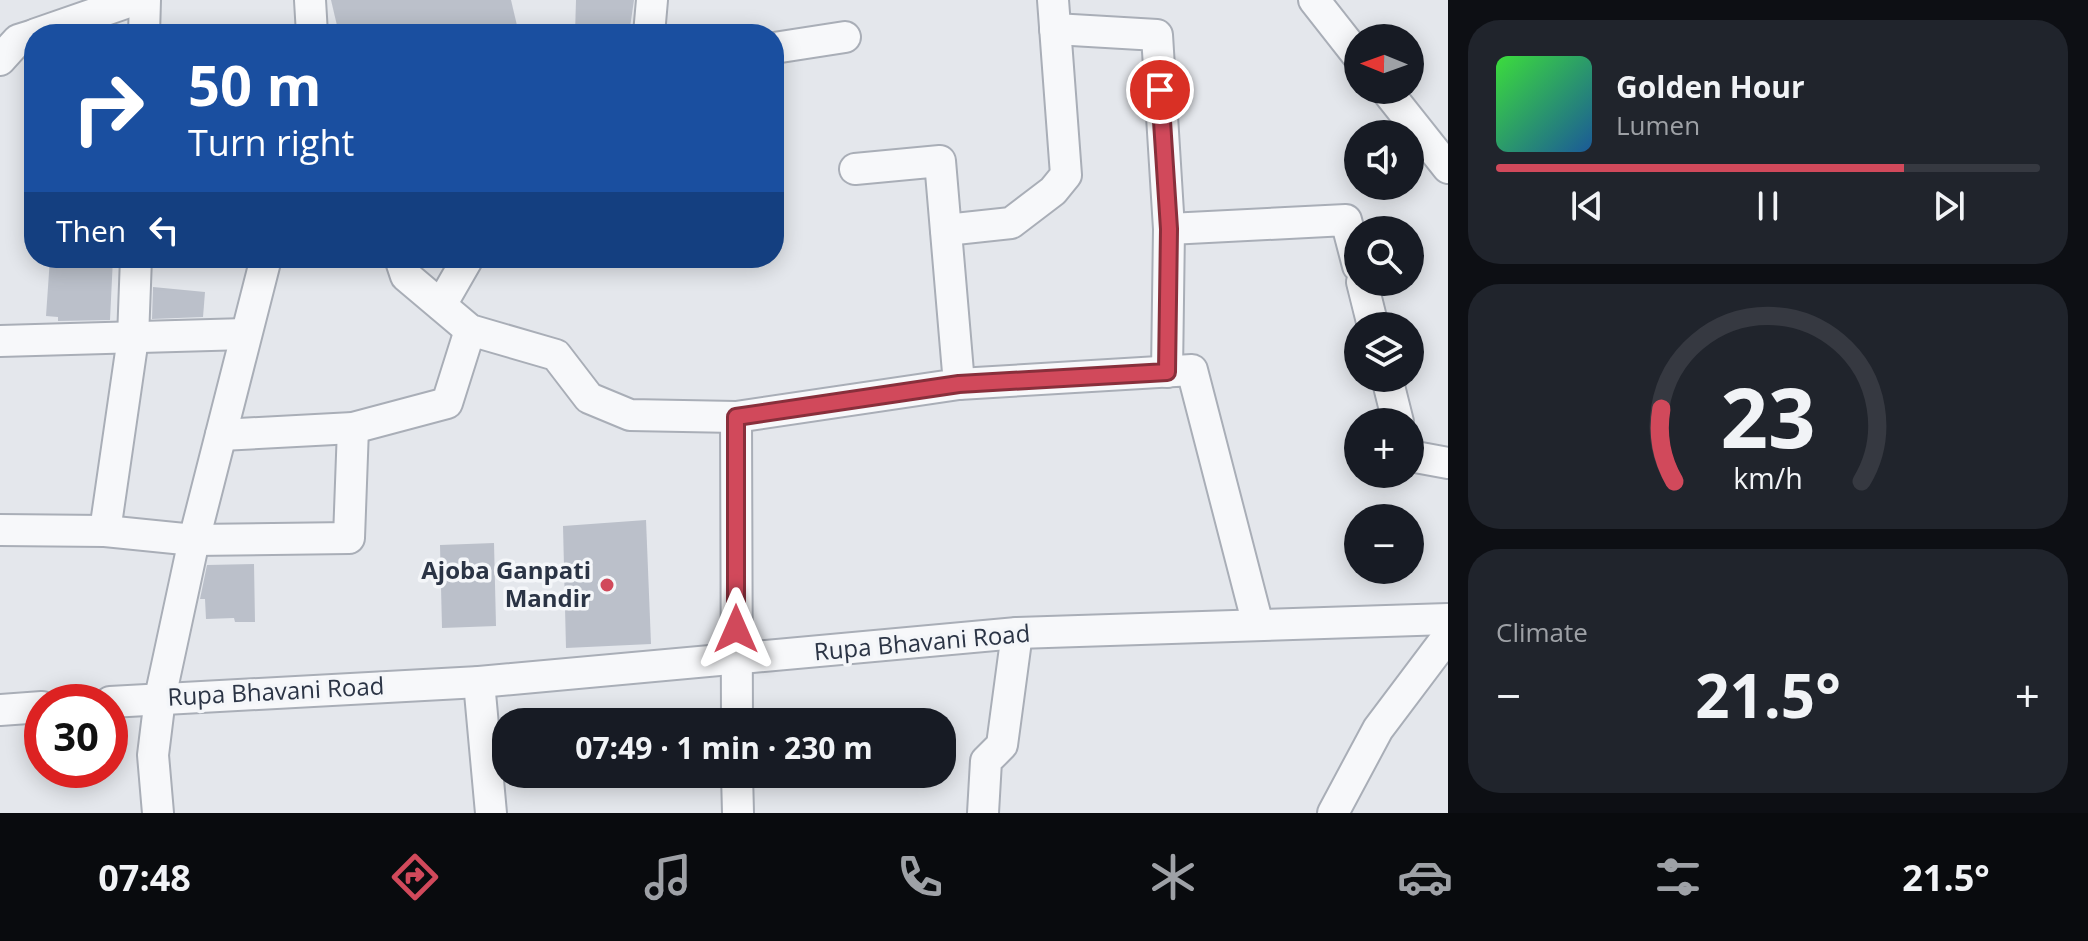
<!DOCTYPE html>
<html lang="en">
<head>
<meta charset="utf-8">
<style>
	body { margin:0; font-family:"Open Sans",sans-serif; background:#20242c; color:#f1f3f6; height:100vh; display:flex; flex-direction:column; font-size:30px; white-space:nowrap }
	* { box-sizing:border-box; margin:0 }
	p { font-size:26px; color:#9ea1a6 }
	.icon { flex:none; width:44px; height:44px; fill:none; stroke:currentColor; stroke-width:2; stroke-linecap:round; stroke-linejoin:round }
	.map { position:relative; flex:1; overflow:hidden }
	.details { display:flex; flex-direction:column; gap:20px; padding:20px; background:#0d0f14; width:640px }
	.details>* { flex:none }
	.banner { position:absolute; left:24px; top:24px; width:760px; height:244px; border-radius:32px; box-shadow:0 4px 20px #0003; background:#1a4fa0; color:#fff; overflow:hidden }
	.needle { width:52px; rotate:271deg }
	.buttons { position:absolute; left:1344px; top:24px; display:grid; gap:16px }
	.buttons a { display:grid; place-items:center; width:80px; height:80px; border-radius:50%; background:#171b24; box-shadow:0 4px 20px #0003; font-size:40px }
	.speed { position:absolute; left:24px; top:684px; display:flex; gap:16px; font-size:40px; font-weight:700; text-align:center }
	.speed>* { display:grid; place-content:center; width:104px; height:104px; border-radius:50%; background:#171b24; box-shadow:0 4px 20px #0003; line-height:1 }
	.speed .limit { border:12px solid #d22; background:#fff; color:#111 }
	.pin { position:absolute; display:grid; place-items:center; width:68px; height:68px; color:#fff; margin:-34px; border:4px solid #fff; border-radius:50%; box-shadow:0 2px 8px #0007 }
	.me { position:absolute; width:88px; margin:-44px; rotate:0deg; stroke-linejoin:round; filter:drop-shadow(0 0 6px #0008) }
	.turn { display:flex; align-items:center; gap:28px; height:168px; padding:0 32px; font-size:36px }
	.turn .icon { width:104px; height:104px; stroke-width:2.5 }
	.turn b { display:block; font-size:56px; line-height:68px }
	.then { display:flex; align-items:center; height:76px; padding:0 32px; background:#0003; gap:16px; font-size:30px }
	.big { font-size:60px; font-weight:700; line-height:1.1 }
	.details .tile { flex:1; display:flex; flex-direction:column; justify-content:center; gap:12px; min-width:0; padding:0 28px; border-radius:32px; background:#20242c }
	.details .dial { align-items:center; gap:0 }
	.dial svg { height:208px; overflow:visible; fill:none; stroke:#363941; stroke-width:7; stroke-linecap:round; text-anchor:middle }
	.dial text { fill:#f1f3f6; stroke:none }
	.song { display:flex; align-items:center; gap:24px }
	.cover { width:96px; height:96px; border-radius:12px; background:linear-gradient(135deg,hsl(120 70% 55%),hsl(210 70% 35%)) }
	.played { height:8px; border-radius:4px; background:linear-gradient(90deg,#d1495b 75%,#363941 75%) }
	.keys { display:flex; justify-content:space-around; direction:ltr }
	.heat { display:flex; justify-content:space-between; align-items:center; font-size:44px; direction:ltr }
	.trip { position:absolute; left:492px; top:708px; width:464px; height:80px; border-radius:32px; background:#171b24; box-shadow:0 4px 20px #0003; font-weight:700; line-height:80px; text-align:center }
	.dock { display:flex; height:128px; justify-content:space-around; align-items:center; background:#090b0e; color:#9ea1a6 }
	.dock .icon { width:56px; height:56px }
	.dock .selected { color:#d1495b }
	.dock b { font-size:36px; color:#f1f3f6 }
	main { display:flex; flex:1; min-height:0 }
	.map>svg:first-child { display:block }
	.building { fill:#bbc0ca }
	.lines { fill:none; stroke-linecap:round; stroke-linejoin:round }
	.minor-casing { stroke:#a9aeb7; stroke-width:34 }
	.minor { stroke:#f7f8fa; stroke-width:30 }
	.route-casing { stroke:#882f3b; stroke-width:20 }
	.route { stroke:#d1495b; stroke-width:14 }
	.poi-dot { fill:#d1495b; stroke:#f4f6f9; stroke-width:3 }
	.labels { text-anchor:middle; stroke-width:7; stroke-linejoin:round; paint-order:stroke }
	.poi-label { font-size:24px; font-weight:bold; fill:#2b3445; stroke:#f4f6f9; text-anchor:end }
	.street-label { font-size:24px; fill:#2b3445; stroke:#f4f6f9 }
</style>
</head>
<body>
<main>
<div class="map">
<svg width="1448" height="813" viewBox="0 0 1448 813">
	<rect width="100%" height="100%" fill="#e4e7ec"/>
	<g class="building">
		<path d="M331 0H511L519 34H339Z"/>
		<path d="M576 0H634L629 34H575Z"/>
		<path d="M50 258H113L110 320 58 321V317L46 316Z"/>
		<path d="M153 287 205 292 203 317 152 319Z"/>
		<path d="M646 520 651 644 566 648 563 526Z"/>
		<path d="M494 543 496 626 442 628 440 545Z"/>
		<path d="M254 564 255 622H235L234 618 206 619 205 599H200L207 565Z"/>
	</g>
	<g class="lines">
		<defs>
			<g id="minor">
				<path d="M310 0 312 34"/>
				<path d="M1314 0 1358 56"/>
				<path d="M1055 29 1157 35 1169 229 1346 220 1358 266"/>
				<path d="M36 34 134 0"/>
				<path d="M144 34 145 0"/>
				<path d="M649 34 652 0"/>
				<path d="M774 48 845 37"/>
				<path d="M0 60 18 40 34 35"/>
				<path d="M1386 90 1448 168"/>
				<path d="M946 230 1011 223 1053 191 1066 175 1053 0"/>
				<path d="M400 258 406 276 470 330 556 355 589 398 630 415 736 417 959 384 940 161 855 169"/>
				<path d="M1362 282 1373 326"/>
				<path d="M441 305 468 258"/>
				<path d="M0 341 246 334"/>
				<path d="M1167 372 1169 229"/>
				<path d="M1387 378 1398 422"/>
				<path d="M959 384 1192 370 1258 625"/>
				<path d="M736 417 737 722"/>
				<path d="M221 435 353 428 447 403 470 330"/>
				<path d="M1410 456 1448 463"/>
				<path d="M0 530 105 531 194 540 349 538 353 428"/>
				<path d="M105 531 133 338 136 258"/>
				<path d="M479 682 491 813"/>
				<path d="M110 702 479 682 1017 633 1448 619"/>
				<path d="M0 710 42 707"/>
				<path d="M737 774 738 813"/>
				<path d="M158 813 153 755 160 698 194 540 266 258"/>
				<path d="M983 813 986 761 1002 745 1017 633"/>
				<path d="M1333 813 1378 729 1448 636"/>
			</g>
		</defs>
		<use href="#minor" class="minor-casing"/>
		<use href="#minor" class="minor"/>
	</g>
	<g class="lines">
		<defs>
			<path id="route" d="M736 629V417L959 384 1167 372 1169 229 1160 90"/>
		</defs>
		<use href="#route" class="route-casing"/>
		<use href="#route" class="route"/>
	</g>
	<circle class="poi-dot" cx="607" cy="585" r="8"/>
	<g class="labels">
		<g class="poi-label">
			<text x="591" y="579">Ajoba Ganpati<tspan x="591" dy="28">Mandir</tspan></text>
		</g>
		<g class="street-label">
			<text transform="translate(922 643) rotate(-5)" y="8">Rupa Bhavani Road</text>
			<text transform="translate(276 692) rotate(-3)" y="8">Rupa Bhavani Road</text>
		</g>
	</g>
</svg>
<div class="buttons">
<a><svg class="needle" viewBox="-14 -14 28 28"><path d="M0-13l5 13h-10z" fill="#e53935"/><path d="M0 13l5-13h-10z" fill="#9ea1a6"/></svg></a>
<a><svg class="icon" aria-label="sound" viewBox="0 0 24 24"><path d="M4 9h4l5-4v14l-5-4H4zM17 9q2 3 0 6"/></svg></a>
<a><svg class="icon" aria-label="search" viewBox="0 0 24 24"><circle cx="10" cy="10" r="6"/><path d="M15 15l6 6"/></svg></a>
<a><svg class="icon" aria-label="layers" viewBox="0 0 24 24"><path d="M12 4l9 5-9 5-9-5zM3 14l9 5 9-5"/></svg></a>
<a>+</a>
<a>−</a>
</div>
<div class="speed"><div class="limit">30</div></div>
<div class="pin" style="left:1160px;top:90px;background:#d93025"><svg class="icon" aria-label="arrive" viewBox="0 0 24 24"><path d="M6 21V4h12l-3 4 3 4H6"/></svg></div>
<svg class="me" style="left:736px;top:629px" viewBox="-20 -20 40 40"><path d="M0-17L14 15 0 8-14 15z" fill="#d1495b" stroke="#fff" stroke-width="4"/></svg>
<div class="trip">07:49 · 1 min · 230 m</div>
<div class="banner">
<div class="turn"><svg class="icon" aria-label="right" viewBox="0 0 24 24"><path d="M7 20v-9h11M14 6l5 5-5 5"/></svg><div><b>50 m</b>Turn right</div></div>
<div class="then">Then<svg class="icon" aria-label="left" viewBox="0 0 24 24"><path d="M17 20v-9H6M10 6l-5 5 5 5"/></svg></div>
</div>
</div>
<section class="details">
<div class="tile">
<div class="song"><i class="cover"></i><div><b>Golden Hour</b><p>Lumen</p></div></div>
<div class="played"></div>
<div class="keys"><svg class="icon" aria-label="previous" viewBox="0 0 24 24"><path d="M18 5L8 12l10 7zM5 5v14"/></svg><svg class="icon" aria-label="pause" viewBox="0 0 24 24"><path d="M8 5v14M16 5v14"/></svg><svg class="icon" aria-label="next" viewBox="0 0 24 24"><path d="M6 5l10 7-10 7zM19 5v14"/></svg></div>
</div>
<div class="tile dial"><svg viewBox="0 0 100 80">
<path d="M14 69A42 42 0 1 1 86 69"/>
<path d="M14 69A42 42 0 0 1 9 41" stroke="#d1495b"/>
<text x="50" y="56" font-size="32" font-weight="700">23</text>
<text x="50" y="72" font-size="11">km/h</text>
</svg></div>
<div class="tile"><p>Climate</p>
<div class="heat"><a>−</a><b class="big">21.5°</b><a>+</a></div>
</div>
</section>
</main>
<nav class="dock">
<b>07:48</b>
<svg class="icon selected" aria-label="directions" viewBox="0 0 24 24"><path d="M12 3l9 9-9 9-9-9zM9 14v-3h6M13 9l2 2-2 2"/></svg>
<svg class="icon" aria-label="music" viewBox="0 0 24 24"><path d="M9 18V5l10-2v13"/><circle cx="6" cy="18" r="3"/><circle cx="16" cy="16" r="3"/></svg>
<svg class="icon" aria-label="phone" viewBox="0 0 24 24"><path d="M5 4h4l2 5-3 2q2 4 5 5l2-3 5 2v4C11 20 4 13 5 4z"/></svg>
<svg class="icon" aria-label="climate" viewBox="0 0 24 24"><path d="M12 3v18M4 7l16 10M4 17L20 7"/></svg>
<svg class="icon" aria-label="car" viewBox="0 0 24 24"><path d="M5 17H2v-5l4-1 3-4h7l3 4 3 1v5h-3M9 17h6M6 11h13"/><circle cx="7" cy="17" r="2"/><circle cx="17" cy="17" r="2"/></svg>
<svg class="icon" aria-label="filters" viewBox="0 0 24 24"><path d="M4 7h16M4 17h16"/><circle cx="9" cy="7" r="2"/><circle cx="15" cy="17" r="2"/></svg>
<b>21.5°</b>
</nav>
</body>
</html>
